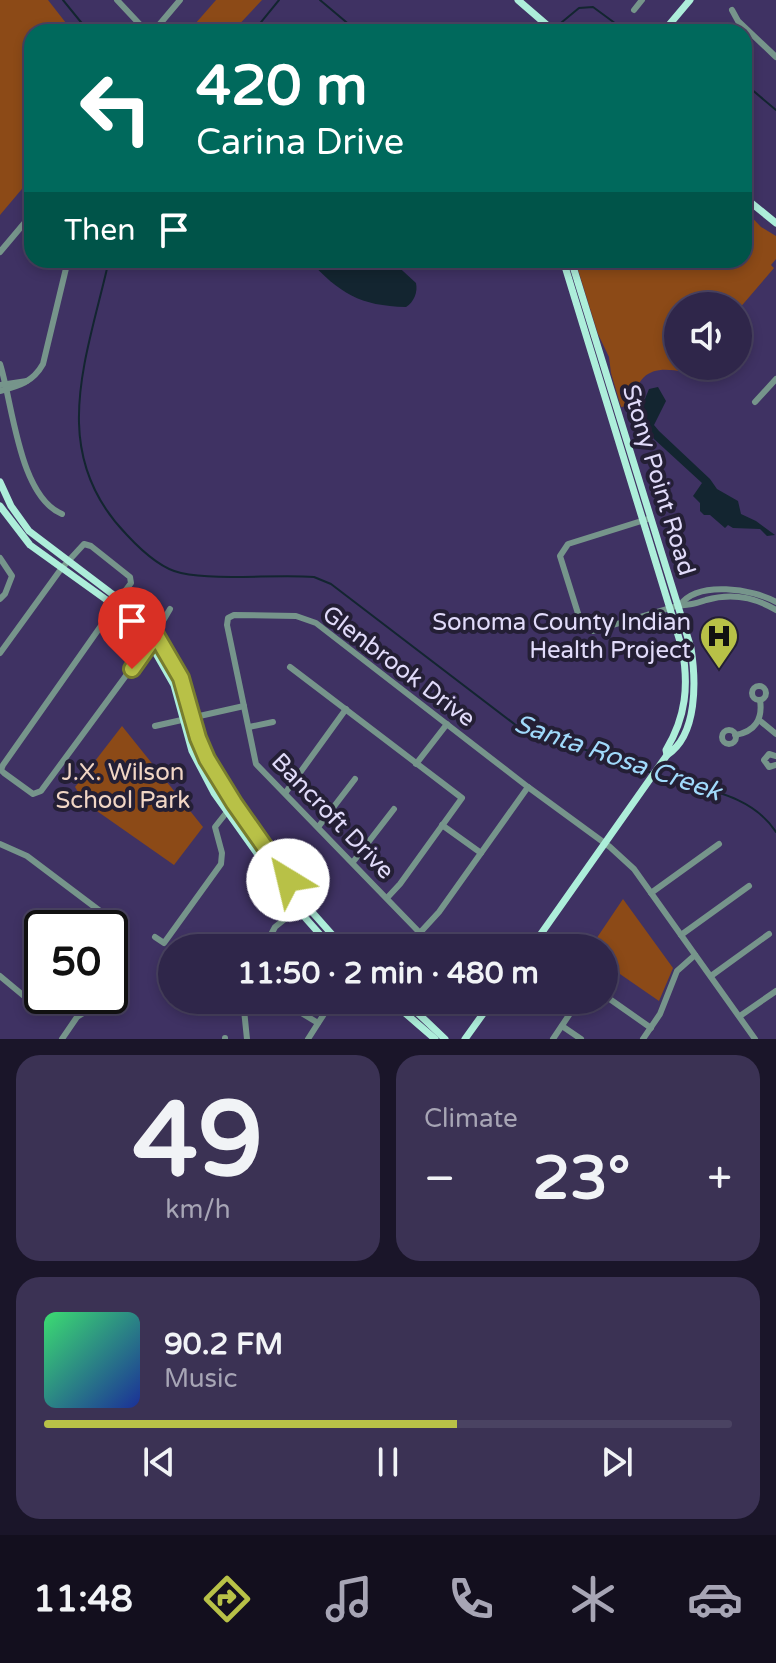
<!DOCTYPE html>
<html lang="en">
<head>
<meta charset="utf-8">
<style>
	body { margin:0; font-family:"Varela Round",sans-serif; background:#3b3254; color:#f1f3f6; height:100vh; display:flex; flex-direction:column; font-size:30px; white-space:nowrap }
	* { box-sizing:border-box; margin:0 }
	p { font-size:26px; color:#a7a5b5 }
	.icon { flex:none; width:44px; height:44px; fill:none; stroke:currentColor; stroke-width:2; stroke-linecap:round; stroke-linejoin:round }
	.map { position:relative; height:1039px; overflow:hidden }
	.sheet { display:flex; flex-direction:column; gap:16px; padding:16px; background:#1a1529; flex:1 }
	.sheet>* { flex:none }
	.banner { position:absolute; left:24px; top:24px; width:728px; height:244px; border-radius:24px; box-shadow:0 4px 12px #0003,0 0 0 2px #4a4362; background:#00695c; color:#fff; overflow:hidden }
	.controls { position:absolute; left:664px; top:292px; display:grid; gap:16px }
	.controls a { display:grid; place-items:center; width:88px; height:88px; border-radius:50%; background:#2f264a; box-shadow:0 4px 12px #0003,0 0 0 2px #4a4362; font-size:40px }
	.speed { position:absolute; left:24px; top:910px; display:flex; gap:16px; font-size:40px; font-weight:700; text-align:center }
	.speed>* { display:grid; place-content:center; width:104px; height:104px; border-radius:50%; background:#2f264a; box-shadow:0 4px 12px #0003,0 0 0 2px #4a4362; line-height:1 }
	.speed .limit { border:4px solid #111; border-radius:12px; background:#fff; color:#111 }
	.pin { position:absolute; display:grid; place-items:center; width:68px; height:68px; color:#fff; margin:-82px -34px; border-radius:50% 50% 50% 0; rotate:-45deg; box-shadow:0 0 8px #0007 }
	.pin .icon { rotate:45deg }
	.me { position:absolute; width:88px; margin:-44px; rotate:324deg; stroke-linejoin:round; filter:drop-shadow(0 0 6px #0008) }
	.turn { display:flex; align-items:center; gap:28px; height:168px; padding:0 40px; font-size:36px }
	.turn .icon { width:104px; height:104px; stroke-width:2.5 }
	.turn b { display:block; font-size:56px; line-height:68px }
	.then { display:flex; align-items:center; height:76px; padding:0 40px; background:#0003; gap:16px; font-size:30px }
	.big { font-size:60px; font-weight:800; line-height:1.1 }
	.sheet .card { flex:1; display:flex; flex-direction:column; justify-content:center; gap:12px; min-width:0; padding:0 28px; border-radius:24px; background:#3b3254 }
	.sheet .dial { align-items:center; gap:0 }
	.dial b { font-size:104px; line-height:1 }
	.song { display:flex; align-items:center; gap:24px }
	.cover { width:96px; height:96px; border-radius:12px; background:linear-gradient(135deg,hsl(140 70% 55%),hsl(230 70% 35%)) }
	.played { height:8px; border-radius:4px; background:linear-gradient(90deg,#b8c147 60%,#4a4362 60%) }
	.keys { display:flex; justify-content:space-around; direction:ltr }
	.heat { display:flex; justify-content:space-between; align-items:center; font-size:44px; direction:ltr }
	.sheet .tiles { flex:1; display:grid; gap:16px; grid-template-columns:1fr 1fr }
	.card:last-child { grid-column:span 2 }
	.trip { position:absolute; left:158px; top:934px; width:460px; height:80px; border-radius:40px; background:#2f264a; box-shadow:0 4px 12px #0003,0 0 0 2px #4a4362; font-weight:800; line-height:80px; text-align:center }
	.dock { display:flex; height:128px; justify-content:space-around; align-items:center; background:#130f1e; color:#a7a5b5 }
	.dock .icon { width:56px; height:56px }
	.dock .current { color:#b8c147 }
	.dock b { font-size:36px; color:#f1f3f6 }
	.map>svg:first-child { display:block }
	.green { fill:#8c4a17 }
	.water { fill:#132530 }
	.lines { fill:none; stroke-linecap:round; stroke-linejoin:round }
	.stream { stroke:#132530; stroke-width:2 }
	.minor { stroke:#76958b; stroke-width:6 }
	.major { stroke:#adeeda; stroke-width:7 }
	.route-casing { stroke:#787d2e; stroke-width:20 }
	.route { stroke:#b8c147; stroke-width:14 }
	.labels { text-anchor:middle; stroke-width:8; stroke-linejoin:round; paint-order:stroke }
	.street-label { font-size:24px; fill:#e1dbfa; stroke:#241f35 }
	.poi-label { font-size:24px; fill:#e1dbfa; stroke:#241f35; text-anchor:end }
	.park-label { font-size:24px; fill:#f1d6c5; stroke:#241f35 }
	.water-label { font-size:26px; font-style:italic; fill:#a0dafb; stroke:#241f35 }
</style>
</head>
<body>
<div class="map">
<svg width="776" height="1039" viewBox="0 0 776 1039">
	<rect width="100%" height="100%" fill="#3f3263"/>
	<g class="green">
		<path d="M0 0H48L73 32H32V177L0 215Z"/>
		<path d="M216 0H262L232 32H188Z"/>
		<path d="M744 209 761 227 776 236V259L771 265 774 268 738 310V306H678V366H689L684 372C654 366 638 371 632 405L621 407 611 373 609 357 598 334 575 260H744Z"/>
		<path d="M122 726 203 827 174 865 84 802 75 787Z"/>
		<path d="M623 899 673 968 659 1001 604 963V948H590Z"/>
	</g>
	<g class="water">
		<path d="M309 260H391L416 283C418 292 414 302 406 307 360 306 339 293 309 260Z"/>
		<path d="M658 387 666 401 654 425 659 431 710 479 717 489 738 501 741 514 756 521 775 535 767 536 760 529 733 528 728 525 725 528 710 515H704L700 511V503L693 496 702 483 654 439 642 406 649 389Z"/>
	</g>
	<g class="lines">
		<g class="stream">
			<path d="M63 0 89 32"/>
			<path d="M320 0 358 32"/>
			<path d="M556 27 579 8 593 7 627 32"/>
			<path d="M253 32 279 0"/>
			<path d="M744 83 776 110"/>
			<path d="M109 260C87 358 46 452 127 535 140 549 161 569 181 573 218 581 274 574 314 577L331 584 517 726 652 773"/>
			<path d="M658 775C700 789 751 793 776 832"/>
		</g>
		<g class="minor">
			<path d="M117 0 147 32"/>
			<path d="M634 10 642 0"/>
			<path d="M732 10 738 21 776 57"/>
			<path d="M153 32 180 0"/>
			<path d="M744 135 748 128"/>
			<path d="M0 252 32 214"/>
			<path d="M738 349 741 347"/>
			<path d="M0 364C13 405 19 496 62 514"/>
			<path d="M718 369 721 366"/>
			<path d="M0 385 27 381"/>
			<path d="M0 391C19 386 33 382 43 364L68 260"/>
			<path d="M755 402 776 379"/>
			<path d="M651 518 568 544 560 556 581 623 593 631 680 605C689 606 697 603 706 600 731 593 753 596 776 610"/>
			<path d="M0 558 12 576 5 594 0 599"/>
			<path d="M680 605C698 580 753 589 776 602"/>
			<path d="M115 606 3 765 1 770 4 773 33 794 41 791 150 643 170 609"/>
			<path d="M0 653 61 569 84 544 91 546 130 577 131 583 119 599"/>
			<path d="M290 667 462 798 400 884 387 898"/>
			<circle cx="759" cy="693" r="7"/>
			<path d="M759 720 776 734"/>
			<path d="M155 726 244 706"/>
			<path d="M249 727 273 722"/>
			<circle cx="729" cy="737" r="7"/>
			<path d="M735 735C755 732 763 719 760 700"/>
			<path d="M776 756 769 754 764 760 769 767 776 765"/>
			<path d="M416 764 447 724"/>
			<path d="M286 792 346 709"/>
			<path d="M442 825 481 853"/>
			<path d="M319 826 355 779"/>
			<path d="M0 844 27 856 100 911 87 928"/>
			<path d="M353 862 394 809"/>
			<path d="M651 893 719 844"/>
			<path d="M420 933 256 764 227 625 228 618 234 615 296 616 316 623 528 787 610 847 634 869 755 1039"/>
			<path d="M681 935 749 886"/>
			<path d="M155 937 164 943 221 864 222 853 215 827 234 803"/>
			<path d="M227 948 228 945 237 948"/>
			<path d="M264 948 275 927 300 907"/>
			<path d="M406 948 439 912 528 787"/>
			<path d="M0 976 30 1001 42 986"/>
			<path d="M711 976 769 934"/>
			<path d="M604 995 651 1028"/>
			<path d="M243 1000 247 1039"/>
			<path d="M280 1000 318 1023"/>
			<path d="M740 1016 776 991"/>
			<path d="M562 1026 581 1039"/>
			<path d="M62 1039 77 1017 88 1010"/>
			<path d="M225 1039V1038"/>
			<path d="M308 1039 333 1000"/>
			<path d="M553 1039 579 1000"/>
			<path d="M643 1039 660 1014 677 971 695 955"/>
		</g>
		<g class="major">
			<path d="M518 0 555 32"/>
			<path d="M663 32 690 0"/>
			<path d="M744 197 776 223"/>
			<path d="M563 260 682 648C689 685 686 717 666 750L667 755C698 735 696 680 691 648L571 260"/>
			<path d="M0 482 11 506 29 531 136 612 156 635 181 678 198 738 219 781 305 904 344 948"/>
			<path d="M0 506 30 545 115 606 150 643 174 685 192 751 214 793 293 904 332 948"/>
			<path d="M531 948 667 755"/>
			<path d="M390 1000 435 1039"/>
			<path d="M404 1000 445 1039"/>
			<path d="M465 1039 493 1000"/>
		</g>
	</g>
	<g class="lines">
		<defs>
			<path id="route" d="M132 669 156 635 181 678 198 738 207 759 234 803 288 880"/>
		</defs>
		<use href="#route" class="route-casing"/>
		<use href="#route" class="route"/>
	</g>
	<defs>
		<symbol id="hospital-pin" viewBox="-11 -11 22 30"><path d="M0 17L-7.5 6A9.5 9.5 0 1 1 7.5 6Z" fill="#b8c147" stroke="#241f35"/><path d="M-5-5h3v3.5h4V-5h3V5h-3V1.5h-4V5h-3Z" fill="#111"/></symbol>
	</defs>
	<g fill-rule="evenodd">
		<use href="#hospital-pin" x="697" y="614" width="44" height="60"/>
	</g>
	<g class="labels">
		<g class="street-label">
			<text transform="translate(659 480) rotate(73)" y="8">Stony Point Road</text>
			<text transform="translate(399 666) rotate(37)" y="8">Glenbrook Drive</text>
			<text transform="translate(333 816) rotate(46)" y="8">Bancroft Drive</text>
		</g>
		<g class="poi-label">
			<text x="691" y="630">Sonoma County Indian<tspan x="691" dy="28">Health Project</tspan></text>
		</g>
		<g class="park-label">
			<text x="123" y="780">J.X. Wilson<tspan x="123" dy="28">School Park</tspan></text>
		</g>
		<g class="water-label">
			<text transform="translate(618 757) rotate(19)" y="9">Santa Rosa Creek</text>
		</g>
	</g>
</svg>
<div class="controls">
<a><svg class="icon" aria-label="sound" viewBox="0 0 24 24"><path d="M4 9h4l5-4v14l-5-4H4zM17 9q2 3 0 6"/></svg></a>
</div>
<div class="speed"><div class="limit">50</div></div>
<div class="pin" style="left:132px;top:669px;background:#d93025"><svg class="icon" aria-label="arrive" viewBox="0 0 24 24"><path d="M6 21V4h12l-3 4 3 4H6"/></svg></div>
<svg class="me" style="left:288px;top:880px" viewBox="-20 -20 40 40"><circle r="19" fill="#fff"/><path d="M0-13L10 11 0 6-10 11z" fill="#b8c147"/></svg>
<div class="trip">11:50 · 2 min · 480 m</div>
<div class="banner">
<div class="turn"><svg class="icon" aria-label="left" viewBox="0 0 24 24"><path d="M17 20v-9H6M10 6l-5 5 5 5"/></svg><div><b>420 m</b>Carina Drive</div></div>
<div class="then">Then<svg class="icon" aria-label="arrive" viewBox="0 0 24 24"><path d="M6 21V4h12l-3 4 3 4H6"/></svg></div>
</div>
</div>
<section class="sheet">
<div class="tiles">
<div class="card dial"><b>49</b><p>km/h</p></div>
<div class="card"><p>Climate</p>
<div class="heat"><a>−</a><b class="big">23°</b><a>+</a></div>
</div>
<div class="card">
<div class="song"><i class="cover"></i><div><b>90.2 FM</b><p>Music</p></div></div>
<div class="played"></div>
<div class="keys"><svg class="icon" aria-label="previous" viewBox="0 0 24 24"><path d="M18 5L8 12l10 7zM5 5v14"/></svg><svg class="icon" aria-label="pause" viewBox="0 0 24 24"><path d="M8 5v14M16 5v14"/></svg><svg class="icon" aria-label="next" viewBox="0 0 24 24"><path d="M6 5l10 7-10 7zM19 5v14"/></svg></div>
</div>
</div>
</section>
<nav class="dock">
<b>11:48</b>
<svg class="icon current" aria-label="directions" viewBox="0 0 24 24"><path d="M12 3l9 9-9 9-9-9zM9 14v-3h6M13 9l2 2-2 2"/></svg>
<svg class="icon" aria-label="music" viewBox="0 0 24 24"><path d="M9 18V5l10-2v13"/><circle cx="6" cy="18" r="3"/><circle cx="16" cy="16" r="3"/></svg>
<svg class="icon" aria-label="phone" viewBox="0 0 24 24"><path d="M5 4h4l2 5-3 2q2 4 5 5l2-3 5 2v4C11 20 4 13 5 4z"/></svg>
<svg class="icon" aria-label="climate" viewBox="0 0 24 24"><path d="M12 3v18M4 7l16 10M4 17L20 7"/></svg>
<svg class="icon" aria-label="car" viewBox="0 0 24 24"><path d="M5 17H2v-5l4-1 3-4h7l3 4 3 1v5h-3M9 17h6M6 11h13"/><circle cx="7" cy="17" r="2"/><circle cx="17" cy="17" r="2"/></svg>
</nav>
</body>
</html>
